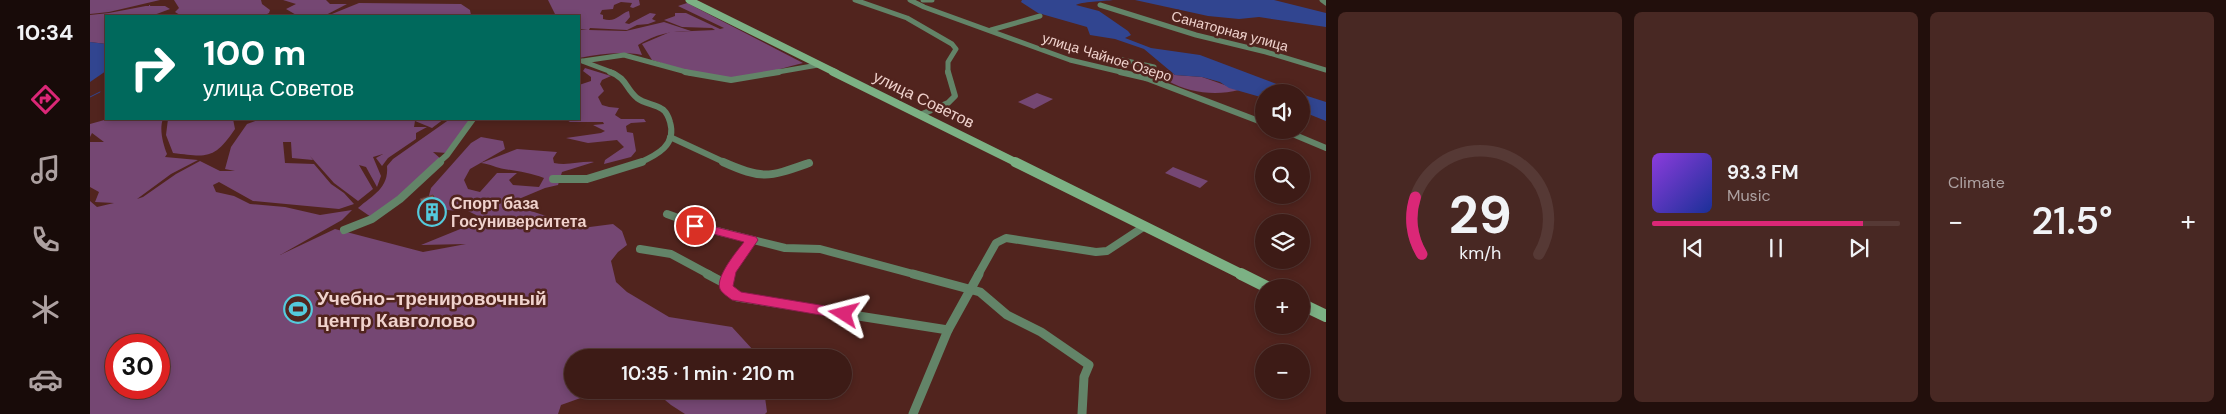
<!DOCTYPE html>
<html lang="en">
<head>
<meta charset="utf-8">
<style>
	body { margin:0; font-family:"DM Sans",sans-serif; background:#482823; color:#f1f3f6; height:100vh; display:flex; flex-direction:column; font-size:19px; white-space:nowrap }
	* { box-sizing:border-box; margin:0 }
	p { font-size:16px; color:#ada1a1 }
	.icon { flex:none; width:28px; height:28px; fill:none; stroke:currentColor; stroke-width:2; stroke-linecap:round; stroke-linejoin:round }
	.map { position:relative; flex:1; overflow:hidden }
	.side { display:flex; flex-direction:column; gap:12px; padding:12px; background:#220f0c; width:900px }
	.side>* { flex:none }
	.hud { position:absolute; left:15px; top:15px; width:475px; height:105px; border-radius:0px; box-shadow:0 2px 8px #0003,0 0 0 1px #563935; background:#00695c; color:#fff; overflow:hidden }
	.controls { position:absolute; left:1165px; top:84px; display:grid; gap:10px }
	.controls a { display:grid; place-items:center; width:55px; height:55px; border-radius:50%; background:#3d1b16; box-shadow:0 2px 8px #0003,0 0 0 1px #563935; font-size:25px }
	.speed { position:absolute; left:15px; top:334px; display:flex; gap:10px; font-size:25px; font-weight:700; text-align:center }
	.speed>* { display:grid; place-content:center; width:65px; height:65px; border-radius:50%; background:#3d1b16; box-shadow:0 2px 8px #0003,0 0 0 1px #563935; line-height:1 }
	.speed .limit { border:8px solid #d22; background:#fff; color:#111 }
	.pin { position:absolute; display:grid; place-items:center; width:42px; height:42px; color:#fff; margin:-21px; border:2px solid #fff; border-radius:50%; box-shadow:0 1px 5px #0007 }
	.me { position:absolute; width:55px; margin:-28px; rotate:279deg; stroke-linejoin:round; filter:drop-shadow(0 0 4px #0008) }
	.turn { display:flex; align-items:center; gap:18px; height:105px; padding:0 15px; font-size:22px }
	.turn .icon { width:65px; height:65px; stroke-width:2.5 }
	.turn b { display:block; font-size:35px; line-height:42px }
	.big { font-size:38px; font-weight:600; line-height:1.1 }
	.side .tile { flex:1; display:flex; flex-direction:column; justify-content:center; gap:8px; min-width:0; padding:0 18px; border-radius:8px; background:#482823 }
	.side .dial { align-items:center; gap:0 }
	.dial svg { height:130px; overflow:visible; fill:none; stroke:#563935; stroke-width:7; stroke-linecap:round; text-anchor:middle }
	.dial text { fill:#f1f3f6; stroke:none }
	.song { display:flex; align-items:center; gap:15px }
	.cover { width:60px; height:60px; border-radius:8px; background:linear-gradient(135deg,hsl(270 70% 55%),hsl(230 70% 35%)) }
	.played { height:5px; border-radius:2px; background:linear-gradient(90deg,#db2777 85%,#563935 85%) }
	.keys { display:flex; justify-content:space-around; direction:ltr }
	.heat { display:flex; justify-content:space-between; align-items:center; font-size:28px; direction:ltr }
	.side .tiles { flex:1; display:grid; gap:12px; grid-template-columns:repeat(3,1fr) }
	.trip { position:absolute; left:474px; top:349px; width:288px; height:50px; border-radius:25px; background:#3d1b16; box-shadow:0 2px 8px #0003,0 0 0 1px #563935; font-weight:600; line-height:50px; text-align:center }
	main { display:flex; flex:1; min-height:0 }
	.menu { display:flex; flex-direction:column; width:90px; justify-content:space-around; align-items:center; background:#180b09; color:#ada1a1 }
	.menu .icon { width:35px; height:35px }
	.menu .current { color:#db2777 }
	.menu b { font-size:22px; color:#f1f3f6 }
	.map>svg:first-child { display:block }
	.green { fill:#754773; fill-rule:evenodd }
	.water { fill:#314590 }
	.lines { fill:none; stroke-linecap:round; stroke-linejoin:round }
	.stream { stroke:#314590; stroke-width:1 }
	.street-far3 { stroke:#638468; stroke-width:5 }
	.street-far2 { stroke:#638468; stroke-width:6 }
	.street-far1 { stroke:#638468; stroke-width:8 }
	.street { stroke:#638468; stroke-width:9 }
	.secondary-far3 { stroke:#7cb184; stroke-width:7 }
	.secondary-far2 { stroke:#7cb184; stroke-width:8 }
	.secondary-far1 { stroke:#7cb184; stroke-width:10 }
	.secondary { stroke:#7cb184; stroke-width:12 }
	.shaded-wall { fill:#613e39 }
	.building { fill:#8b5951; stroke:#613e39 }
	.route { fill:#db2777; stroke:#8e194d }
	.labels { text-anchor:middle; stroke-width:5; stroke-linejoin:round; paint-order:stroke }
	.far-street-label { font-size:14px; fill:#f0d2cd; stroke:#51241e }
	.street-label { font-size:16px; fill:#f0d2cd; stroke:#51241e }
	.poi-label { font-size:16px; font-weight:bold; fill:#f0d2cd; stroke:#51241e; text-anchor:start }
	.near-poi-label { font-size:19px; font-weight:bold; fill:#f0d2cd; stroke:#51241e; text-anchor:start }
</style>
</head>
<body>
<main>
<nav class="menu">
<b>10:34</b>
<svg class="icon current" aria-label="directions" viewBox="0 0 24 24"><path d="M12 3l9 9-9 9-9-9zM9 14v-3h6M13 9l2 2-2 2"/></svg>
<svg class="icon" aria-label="music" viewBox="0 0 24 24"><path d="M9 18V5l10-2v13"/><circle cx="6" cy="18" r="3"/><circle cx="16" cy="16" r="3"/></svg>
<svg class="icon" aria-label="phone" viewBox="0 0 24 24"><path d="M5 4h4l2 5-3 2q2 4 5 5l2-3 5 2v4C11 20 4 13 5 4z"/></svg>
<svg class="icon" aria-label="climate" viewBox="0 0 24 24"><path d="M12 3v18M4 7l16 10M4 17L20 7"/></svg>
<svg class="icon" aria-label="car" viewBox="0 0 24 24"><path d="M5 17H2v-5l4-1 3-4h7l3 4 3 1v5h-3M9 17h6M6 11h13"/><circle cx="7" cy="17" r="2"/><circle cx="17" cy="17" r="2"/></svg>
</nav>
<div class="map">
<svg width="1236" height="414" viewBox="0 0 1236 414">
	<rect width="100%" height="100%" fill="#51241e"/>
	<g class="green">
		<path d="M0 0H70L19 12 0 14Z"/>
		<path d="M84 0H171L172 4 180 10 179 13 173 16H86L90 15 85 12 89 8Z"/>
		<path d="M193 0H236L240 4H257L234 16H208L196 9 206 4Z"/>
		<path d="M458 0H549L550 5 543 8 540 7 542 3 531 2 524 5 523 9 512 10 510 14 513 15V19C526 23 529 14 539 11L540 17 535 23 539 24 560 13 566 14 562 19 566 21 558 24 547 25 537 30 500 28 499 30 536 31 574 22 601 31C580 31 566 34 548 45L552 55C530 51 511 54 489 58V30H498L489 29V16H466Z"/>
		<path d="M269 3 371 4 380 10 381 15 237 16Z"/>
		<path d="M597 3 713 63C688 69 659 80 633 79 609 77 585 67 562 60L552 44 580 32 625 30 622 28 592 27 574 20 585 16V13H596L630 29 634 28 588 6Z"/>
		<path d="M58 5 75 6 80 9 64 15 79 16H16V44L0 42V15L19 13 61 5Z"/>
		<path d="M495 68 521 76 512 80 510 84 514 91 508 97 512 105 519 107 529 108 525 115 531 119H554L556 122 541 123 536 126 537 132 543 133 546 151 541 157 514 164 515 160 534 147 527 140 498 143 476 138 511 133 515 131 503 125 514 124 513 122H480L475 119H489V85L501 81V77L493 71Z"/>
		<path d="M1077 70 1085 75 1112 77 1149 90C1126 96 1099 93 1078 81L1075 74Z"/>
		<path d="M947 93 963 99 944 109 928 102Z"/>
		<path d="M18 119H73C69 129 73 144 77 154L75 157 108 160 81 174 47 199 53 197 86 174 110 161 130 171H145L135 169 141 147 157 124 171 119H354L342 128 325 121 324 127H337L326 133V139L298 158 292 166 286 158 293 154 283 157 291 176 287 187 276 167 269 165 283 189 268 201 244 183 220 156 223 160 202 158 201 142H193L195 163 224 164 241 184 254 193 264 204 249 209 163 201 129 182 123 185 126 192 144 196 160 204 195 207 230 215 262 210 252 220 190 255 245 229 333 252 376 244 331 245 390 221 388 216 374 209C359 213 350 209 338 199L341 188 381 143 391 137 413 141 415 149 380 169 374 180 378 189 390 192 407 173H427L419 180 423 185 449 187 454 178C440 173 428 171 414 169 407 168 400 164 391 163L427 149 467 152 463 158 464 163C478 166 490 161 504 162L472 172 468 185 455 188 424 201 432 208 492 228 523 224 532 231 537 245 528 252 521 261 526 282 537 292 579 317 642 327 664 351 666 357 482 358V390H513L471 405 468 414H0V201L7 207 24 203 5 202 9 192 0 187V142H14L2 133 0 137V124ZM26 345H69V388H26Z"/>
		<path d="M78 119H143L145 129C124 160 117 157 83 153L76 135Z"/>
		<path d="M360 119H385L357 153 343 152 351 159 316 192 281 217 268 208C283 195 299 188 297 166L303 159Z"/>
		<path d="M1083 167 1118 181 1110 188 1075 173Z"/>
		<path d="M563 390H674L677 412 675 414H595L581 405Z"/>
	</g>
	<g class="water">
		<path d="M932 0H1023C1015 1 990 2 986 5L1009 11 1038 31 1041 35 1035 38 1061 48 1110 55 1208 92H1174V98L1139 88 1130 82 1112 77 1085 75 1054 49 1025 39 1000 35 997 27 948 13 931 2Z"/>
		<path d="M1045 0H1184L1236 13V27L1169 17 1149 19 1118 16Z"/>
		<path d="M0 42 16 44V71L0 82Z"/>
		<path d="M1211 94 1236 102V121L1211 111Z"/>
	</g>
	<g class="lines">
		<path class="stream" d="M0 97 10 92"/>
		<g class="street-far3">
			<path d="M765 0 817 18 862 44 866 49 858 62V73"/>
			<path d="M820 0 834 7 980 60 1035 73"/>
			<path d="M833 0H842"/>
			<path d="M1232 0 1236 3"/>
			<path d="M1010 5 1106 35 1176 52 1236 70"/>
			<path d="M901 30 950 16"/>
			<path d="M1028 59 1064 67 1060 73"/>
			<path d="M492 61 524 73"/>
			<path d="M493 61 534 55 600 73"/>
			<path d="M682 73 728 65"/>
		</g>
		<g class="street-far2">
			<path d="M520 72C537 78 535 88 547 98 555 104 564 104 572 109 576 111 579 118 580 122 587 145 567 155 549 163"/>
			<path d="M595 72 641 80 689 72"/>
			<path d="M1030 72 1056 78 1174 123"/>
			<path d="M1056 78 1061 72"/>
			<path d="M830 115 858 103 865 96 858 72"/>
			<path d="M1193 130 1236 148"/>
			<path d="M580 137 636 163"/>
			<path d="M348 163 357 155 383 119"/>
		</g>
		<g class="street-far1">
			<path d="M633 162C673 180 679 177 719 163"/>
			<path d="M463 179H497L552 162"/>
			<path d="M577 214 619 229 695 248 730 249 827 275"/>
			<path d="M254 230 282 219 310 199 350 162"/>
			<path d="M550 249 581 254 620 275"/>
			<path d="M638 275 662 240"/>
			<path d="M888 275 906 243 916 238 1006 252 1017 251 1055 226"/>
		</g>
		<g class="street">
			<path d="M617 274 636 284"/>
			<path d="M639 274 637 287 647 297 858 330 889 274"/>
			<path d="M823 274 890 292 917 315 951 332 999 365 994 377 992 414"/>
			<path d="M823 414 858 330"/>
		</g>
		<path class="secondary-far3" d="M599 0 746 73"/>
		<path class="secondary-far2" d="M743 72 927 163"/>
		<path class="secondary-far1" d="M925 162 1153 275"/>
		<g class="secondary">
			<path d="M1151 274 1179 288"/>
			<path d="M1211 304 1236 316"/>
		</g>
	</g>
	<path class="shaded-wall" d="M350 211 352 218 338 222 336 215Z"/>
	<path class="building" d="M343 195 350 211 336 215 330 199Z"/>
	<path class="route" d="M605 222 666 237 668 240 646 272 643 286 651 292 754 309 759 310 761 314 759 317 754 319 642 300C638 297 632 293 630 289 625 277 647 251 654 242L601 228 599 226 601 223Z"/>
	<defs>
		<symbol id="building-ring" viewBox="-11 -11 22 22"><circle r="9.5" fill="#51241e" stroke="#54cadc" stroke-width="1.5"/><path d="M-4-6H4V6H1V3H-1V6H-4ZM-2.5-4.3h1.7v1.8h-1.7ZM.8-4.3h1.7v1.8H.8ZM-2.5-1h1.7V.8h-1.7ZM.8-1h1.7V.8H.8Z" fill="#54cadc"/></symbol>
		<symbol id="stadium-ring" viewBox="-11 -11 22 22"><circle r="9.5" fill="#51241e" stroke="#54cadc" stroke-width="1.5"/><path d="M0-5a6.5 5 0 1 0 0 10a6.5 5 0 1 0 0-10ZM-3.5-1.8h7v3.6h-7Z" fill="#54cadc"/></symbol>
	</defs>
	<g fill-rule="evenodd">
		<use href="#building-ring" x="326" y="196" width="32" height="32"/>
		<use href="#stadium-ring" x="192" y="293" width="32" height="32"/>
	</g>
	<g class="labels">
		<g class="far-street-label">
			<text transform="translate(1140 31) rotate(15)" y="5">Санаторная улица</text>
			<text transform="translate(1017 57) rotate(17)" y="5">улица Чайное Озеро</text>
		</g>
		<g class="street-label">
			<text transform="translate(834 99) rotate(26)" y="6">улица Советов</text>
		</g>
		<g class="poi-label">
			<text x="361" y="209">Спорт база<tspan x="361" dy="18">Госуниверситета</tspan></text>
		</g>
		<g class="near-poi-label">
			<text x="227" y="305">Учебно-тренировочный<tspan x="227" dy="22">центр Кавголово</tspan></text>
		</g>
	</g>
</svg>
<div class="controls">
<a><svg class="icon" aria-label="sound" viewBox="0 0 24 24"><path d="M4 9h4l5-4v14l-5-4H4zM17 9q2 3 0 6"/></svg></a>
<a><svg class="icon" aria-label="search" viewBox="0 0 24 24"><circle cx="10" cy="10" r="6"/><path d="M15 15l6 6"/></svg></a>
<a><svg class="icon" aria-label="layers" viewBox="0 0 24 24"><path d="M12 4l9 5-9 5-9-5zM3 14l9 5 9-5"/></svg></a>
<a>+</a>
<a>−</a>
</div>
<div class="speed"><div class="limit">30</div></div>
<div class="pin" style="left:605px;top:226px;background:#d93025"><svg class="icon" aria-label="arrive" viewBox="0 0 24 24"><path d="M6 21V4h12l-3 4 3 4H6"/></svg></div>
<svg class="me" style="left:754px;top:314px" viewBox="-20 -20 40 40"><path d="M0-17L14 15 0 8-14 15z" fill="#db2777" stroke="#fff" stroke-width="4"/></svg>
<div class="trip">10:35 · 1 min · 210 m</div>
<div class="hud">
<div class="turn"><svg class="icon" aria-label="right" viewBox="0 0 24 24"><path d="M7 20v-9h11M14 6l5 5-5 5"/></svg><div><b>100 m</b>улица Советов</div></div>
</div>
</div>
<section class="side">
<div class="tiles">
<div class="tile dial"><svg viewBox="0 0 100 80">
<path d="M14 69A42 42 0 1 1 86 69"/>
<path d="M14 69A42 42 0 0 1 10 34" stroke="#db2777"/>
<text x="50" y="56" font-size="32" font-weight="700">29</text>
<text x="50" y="72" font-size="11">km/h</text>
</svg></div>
<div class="tile">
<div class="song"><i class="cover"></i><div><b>93.3 FM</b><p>Music</p></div></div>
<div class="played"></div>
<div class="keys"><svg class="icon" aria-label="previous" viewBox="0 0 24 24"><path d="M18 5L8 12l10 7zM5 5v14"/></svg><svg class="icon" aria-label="pause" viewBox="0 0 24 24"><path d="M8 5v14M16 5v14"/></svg><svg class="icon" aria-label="next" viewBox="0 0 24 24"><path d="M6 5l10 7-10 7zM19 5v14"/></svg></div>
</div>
<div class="tile"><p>Climate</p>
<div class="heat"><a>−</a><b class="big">21.5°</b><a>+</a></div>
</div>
</div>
</section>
</main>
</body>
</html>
